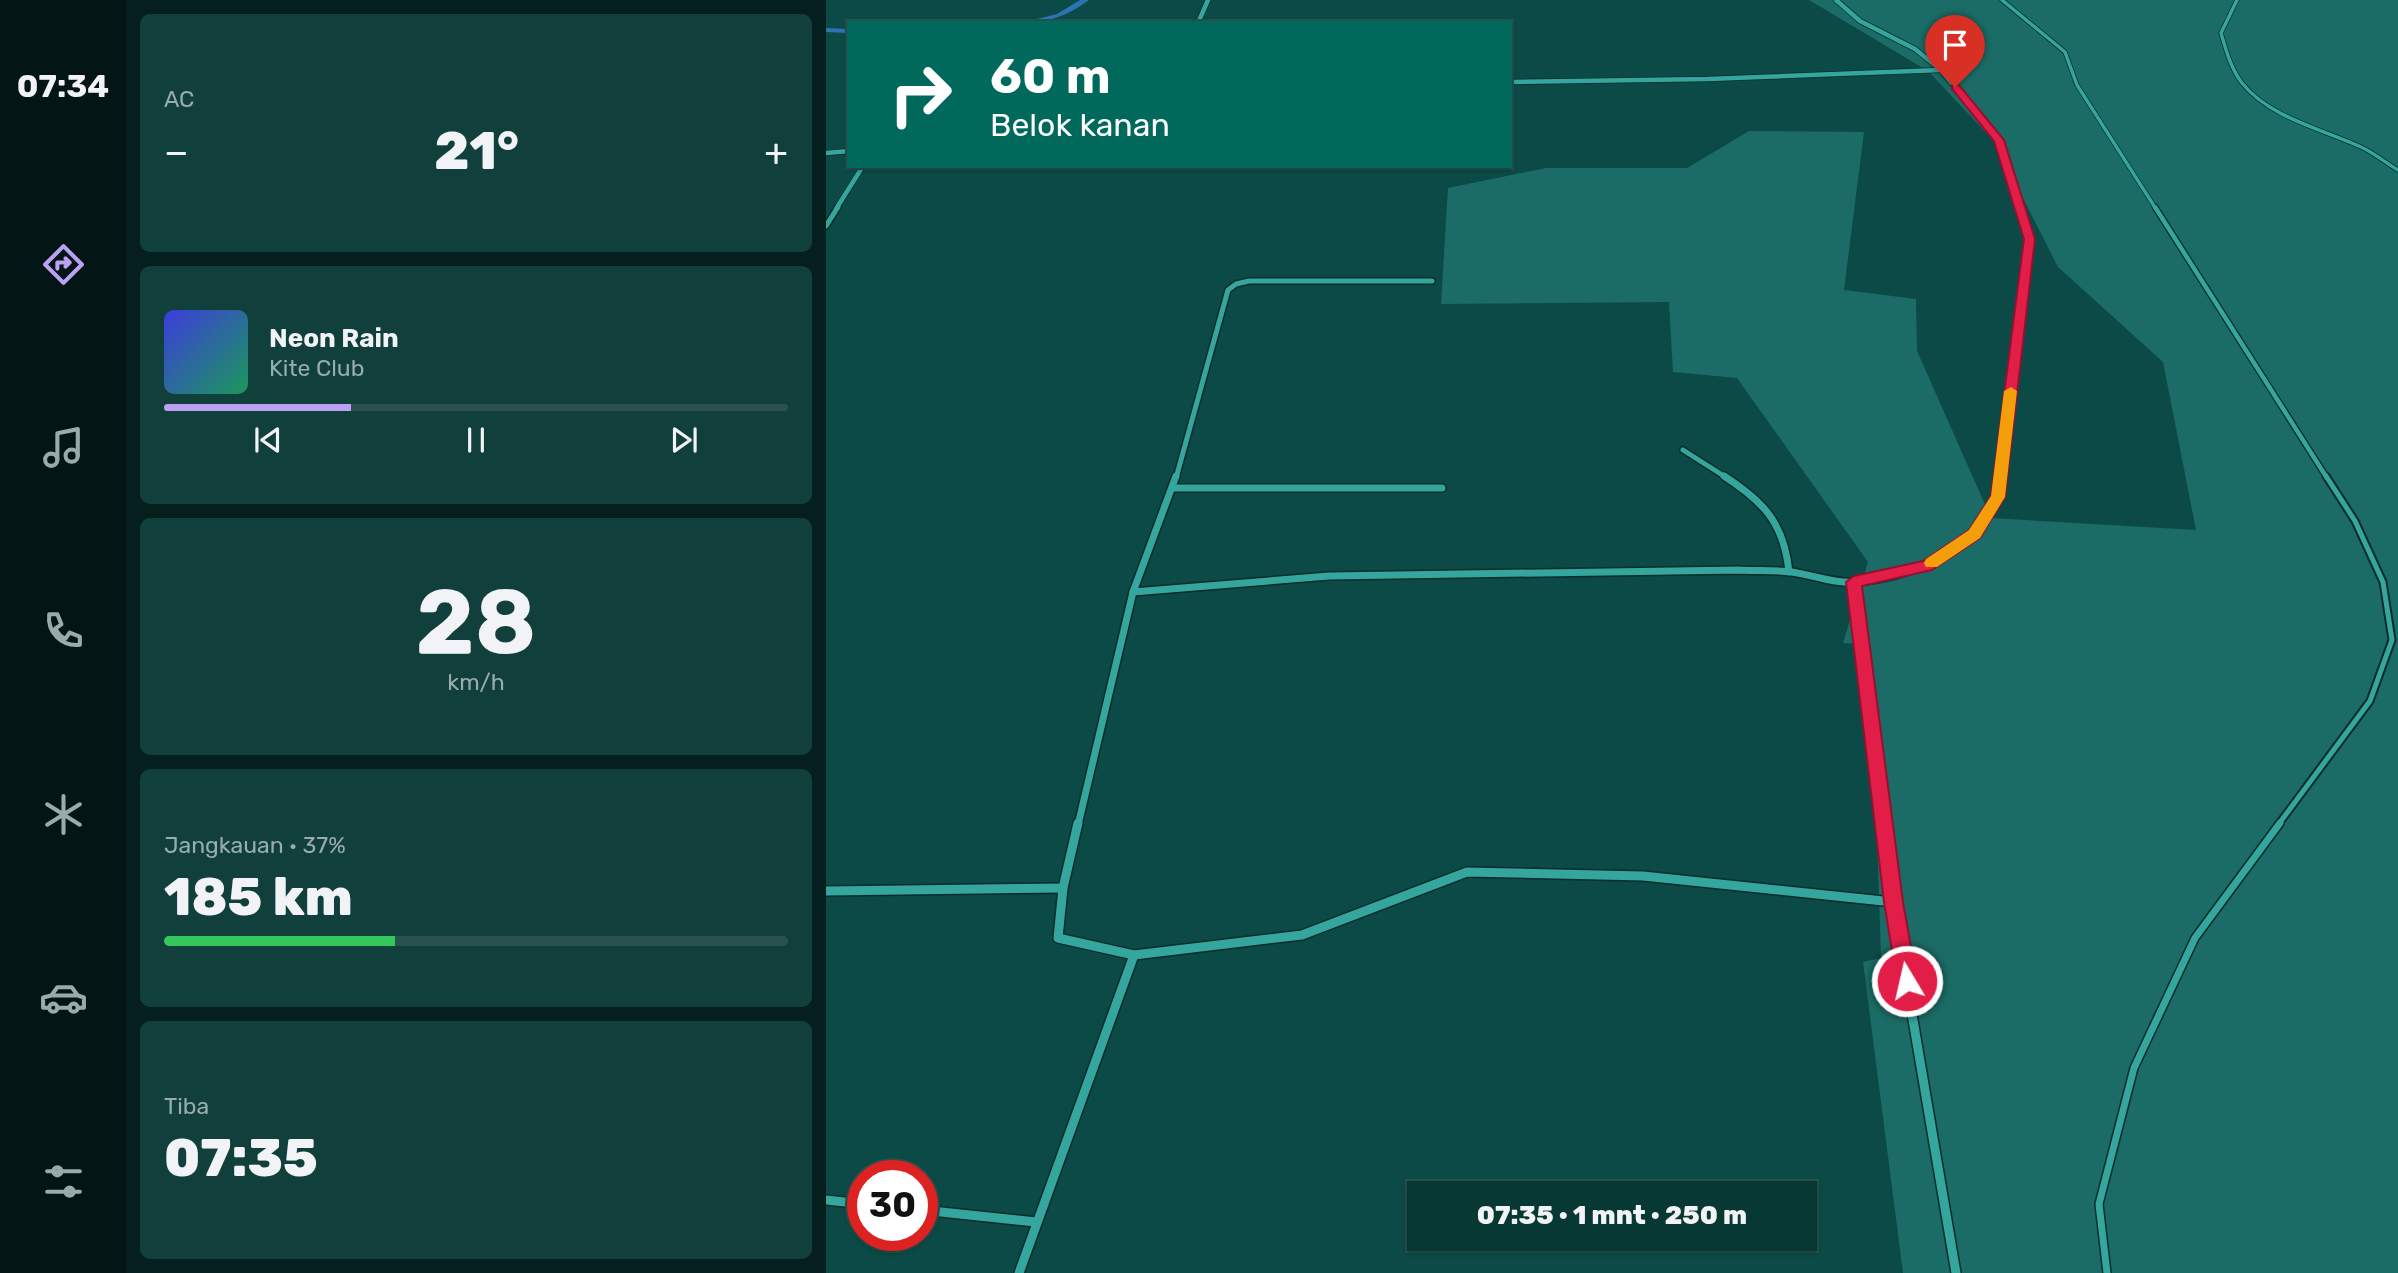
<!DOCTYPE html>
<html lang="id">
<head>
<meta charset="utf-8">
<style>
	body { margin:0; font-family:Rubik,sans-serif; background:#113f3c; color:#f1f3f6; height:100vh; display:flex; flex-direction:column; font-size:26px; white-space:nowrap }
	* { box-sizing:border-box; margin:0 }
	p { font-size:23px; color:#98acac }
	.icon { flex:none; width:38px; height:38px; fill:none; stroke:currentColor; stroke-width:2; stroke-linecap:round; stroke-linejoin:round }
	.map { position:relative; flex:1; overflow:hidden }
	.panel { display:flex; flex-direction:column; gap:14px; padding:14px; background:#041f1d; width:700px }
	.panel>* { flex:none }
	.top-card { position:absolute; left:21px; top:21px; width:665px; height:147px; border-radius:0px; box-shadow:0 2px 5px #0004,0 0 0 2px #29524f; background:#00695c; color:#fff; overflow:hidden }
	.speed { position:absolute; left:21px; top:1160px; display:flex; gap:14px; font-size:35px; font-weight:700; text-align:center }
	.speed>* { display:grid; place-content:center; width:91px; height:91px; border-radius:50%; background:#083834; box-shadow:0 2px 5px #0004,0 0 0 2px #29524f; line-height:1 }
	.speed .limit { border:10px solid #d22; background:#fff; color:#111 }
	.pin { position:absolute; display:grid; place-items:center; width:60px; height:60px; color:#fff; margin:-72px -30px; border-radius:50% 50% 50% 0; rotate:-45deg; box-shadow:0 0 7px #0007 }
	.pin .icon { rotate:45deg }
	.me { position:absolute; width:77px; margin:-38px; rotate:351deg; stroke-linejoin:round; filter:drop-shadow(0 0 5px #0008) }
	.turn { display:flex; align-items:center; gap:24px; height:147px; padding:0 28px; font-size:32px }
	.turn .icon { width:91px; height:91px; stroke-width:2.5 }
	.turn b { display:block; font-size:49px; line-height:60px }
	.big { font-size:52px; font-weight:800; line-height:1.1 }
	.panel .widget { flex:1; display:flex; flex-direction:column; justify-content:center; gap:10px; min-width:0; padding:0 24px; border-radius:10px; background:#113f3c }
	.panel .dial { align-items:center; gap:0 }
	.dial b { font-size:91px; line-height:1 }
	.song { display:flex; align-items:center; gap:21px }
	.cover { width:84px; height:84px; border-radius:10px; background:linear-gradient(135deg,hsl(240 70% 55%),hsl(150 70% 35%)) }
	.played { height:7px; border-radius:4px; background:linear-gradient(90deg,#bca0f2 30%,#29524f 30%) }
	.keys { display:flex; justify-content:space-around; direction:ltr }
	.heat { display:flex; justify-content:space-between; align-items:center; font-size:38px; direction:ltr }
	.charge { height:10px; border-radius:5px; background:linear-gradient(90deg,#34c759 37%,#29524f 0) }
	.trip { position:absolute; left:581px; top:1181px; width:410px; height:70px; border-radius:0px; background:#083834; box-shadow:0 2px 5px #0004,0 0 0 2px #29524f; font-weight:800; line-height:70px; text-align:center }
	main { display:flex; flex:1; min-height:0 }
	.tabs { display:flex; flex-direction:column; width:126px; justify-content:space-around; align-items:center; background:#031615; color:#98acac }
	.tabs .icon { width:49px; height:49px }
	.tabs .active { color:#bca0f2 }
	.tabs b { font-size:32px; color:#f1f3f6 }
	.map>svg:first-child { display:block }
	.green { fill:#1b6c66 }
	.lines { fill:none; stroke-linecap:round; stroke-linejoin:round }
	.stream { fill:#2c74b1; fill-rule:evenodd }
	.service-far3-casing { stroke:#0a2d2b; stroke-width:5 }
	.service-far2-casing { stroke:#0a2d2b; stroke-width:7 }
	.service-far1-casing { stroke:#0a2d2b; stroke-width:9 }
	.service-casing { stroke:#0a2d2b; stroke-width:10 }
	.minor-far3-casing { stroke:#0a2d2b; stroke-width:6 }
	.minor-far2-casing { stroke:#0a2d2b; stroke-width:8 }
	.minor-far1-casing { stroke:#0a2d2b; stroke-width:10 }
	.minor-casing { stroke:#0a2d2b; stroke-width:12 }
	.service-far3 { stroke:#35a69e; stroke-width:3.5 }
	.service-far2 { stroke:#35a69e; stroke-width:4.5 }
	.service-far1 { stroke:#35a69e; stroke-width:5 }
	.service { stroke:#35a69e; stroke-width:7 }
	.minor-far3 { stroke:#35a69e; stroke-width:4.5 }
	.minor-far2 { stroke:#35a69e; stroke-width:5 }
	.minor-far1 { stroke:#35a69e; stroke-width:7 }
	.minor { stroke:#35a69e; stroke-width:9 }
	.route { fill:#e11d48; stroke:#92132f; stroke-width:2 }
	.slow { fill:#f59e0b }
</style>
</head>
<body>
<main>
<nav class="tabs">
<b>07:34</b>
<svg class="icon active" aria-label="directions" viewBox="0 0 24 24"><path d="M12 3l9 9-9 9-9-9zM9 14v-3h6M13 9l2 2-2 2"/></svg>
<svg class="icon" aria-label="music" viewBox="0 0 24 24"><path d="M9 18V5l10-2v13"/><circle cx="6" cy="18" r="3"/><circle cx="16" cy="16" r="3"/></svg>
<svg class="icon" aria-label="phone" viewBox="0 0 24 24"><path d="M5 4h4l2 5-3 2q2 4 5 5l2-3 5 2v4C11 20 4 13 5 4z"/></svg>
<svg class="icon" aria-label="climate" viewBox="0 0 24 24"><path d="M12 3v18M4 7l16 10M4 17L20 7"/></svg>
<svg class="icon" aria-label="car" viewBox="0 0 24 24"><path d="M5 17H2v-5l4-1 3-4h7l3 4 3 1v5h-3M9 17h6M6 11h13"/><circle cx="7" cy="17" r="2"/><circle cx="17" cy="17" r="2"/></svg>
<svg class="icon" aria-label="filters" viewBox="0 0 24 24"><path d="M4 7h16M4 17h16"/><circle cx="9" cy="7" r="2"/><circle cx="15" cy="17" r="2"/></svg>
</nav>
<section class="panel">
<div class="widget"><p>AC</p>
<div class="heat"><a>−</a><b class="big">21°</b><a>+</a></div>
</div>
<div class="widget">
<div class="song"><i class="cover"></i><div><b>Neon Rain</b><p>Kite Club</p></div></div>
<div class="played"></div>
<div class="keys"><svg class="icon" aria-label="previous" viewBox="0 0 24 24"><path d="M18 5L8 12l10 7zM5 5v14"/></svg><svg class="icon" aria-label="pause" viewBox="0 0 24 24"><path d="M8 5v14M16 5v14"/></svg><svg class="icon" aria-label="next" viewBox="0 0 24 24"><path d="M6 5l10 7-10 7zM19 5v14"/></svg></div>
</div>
<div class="widget dial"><b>28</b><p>km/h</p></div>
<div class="widget"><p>Jangkauan · 37%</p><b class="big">185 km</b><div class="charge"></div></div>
<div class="widget"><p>Tiba</p><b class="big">07:35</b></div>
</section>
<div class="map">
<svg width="1572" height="1273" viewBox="0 0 1572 1273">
	<rect width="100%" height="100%" fill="#0b4a46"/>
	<path class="green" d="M983 0H1572V1273H1077L1037 962 1055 958 1045 645 1017 643 1042 562 911 378 847 372 843 302 615 304 622 188 720 168H861L923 131 1038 132 1018 290 1090 299 1091 351 1165 518 1370 530 1337 362 1232 267 1168 141 1102 71Z"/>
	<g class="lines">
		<g class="stream">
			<path d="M254 0H263C242 16 221 23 195 23L231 14Z"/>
			<path d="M0 28 23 29V33L0 32Z"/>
		</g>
		<defs>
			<g id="service-far3">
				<path d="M1176 0 1239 52 1251 85 1330 209"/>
				<path d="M1411 0 1395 33C1400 50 1405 69 1416 83 1444 118 1496 129 1535 147 1548 153 1560 163 1572 170"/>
			</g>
			<path id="service-far2" d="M1329 207 1501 478"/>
			<path id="service-far1" d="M1452 825 1544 701 1566 640 1557 582 1529 521 1500 476"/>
			<path id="service" d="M1281 1273 1273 1204 1308 1068 1369 938 1454 823"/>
			<g id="minor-far3">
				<path d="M1010 0 1034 21 1089 49 1115 70 1172 140 1194 209"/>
				<path d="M372 23 382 0"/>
				<path d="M684 82 882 79 1114 70"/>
				<path d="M0 153 23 151"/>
				<path d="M10 209 37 166"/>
			</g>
			<g id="minor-far2">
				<path d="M0 226 12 207"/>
				<path d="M857 450 901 478"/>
				<path d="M350 478 402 290 410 284 423 281H606"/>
				<path d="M1174 478 1204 239 1194 207"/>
			</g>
			<g id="minor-far1">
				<path d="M898 476C938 502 958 523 963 572"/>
				<path d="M347 488H616"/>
				<path d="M1028 582 1058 825"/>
				<path d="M307 592 503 576 912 570C930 571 948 570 966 572 986 575 1010 584 1030 582 1093 575 1166 546 1175 476"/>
				<path d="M252 825 307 592 350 476"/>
			</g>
			<g id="minor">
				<path d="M252 823 237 888 232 938 308 955 476 935 641 872 817 876 1067 902"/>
				<path d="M1057 823 1067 902 1130 1273"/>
				<path d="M0 891 237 888"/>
				<path d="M0 1200 37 1204"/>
				<path d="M96 1210 210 1222"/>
				<path d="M193 1273 308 955"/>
			</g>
		</defs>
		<use href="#service-far3" class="service-far3-casing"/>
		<use href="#service-far2" class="service-far2-casing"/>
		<use href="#service-far1" class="service-far1-casing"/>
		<use href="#service" class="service-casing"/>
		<use href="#minor-far3" class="minor-far3-casing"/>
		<use href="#minor-far2" class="minor-far2-casing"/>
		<use href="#minor-far1" class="minor-far1-casing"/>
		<use href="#minor" class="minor-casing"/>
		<use href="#service-far3" class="service-far3"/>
		<use href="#service-far2" class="service-far2"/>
		<use href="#service-far1" class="service-far1"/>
		<use href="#service" class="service"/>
		<use href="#minor-far3" class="minor-far3"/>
		<use href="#minor-far2" class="minor-far2"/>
		<use href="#minor-far1" class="minor-far1"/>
		<use href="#minor" class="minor"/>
	</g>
	<path class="route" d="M1126 85H1133L1178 140 1209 239 1179 497 1154 538 1106 570 1036 586 1077 902 1091 981 1088 988 1081 991 1074 988 1071 981 1058 902 1020 582 1028 576 1097 561 1143 530 1165 496 1198 239 1168 141 1126 89Z"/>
	<path class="slow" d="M1185 387 1191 391 1179 497 1154 538 1111 567H1100L1098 563 1100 559 1143 530 1165 496 1178 391Z"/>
</svg>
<div class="speed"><div class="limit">30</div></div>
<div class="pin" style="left:1129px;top:87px;background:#d93025"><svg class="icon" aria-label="arrive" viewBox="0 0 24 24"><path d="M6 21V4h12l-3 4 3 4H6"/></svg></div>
<svg class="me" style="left:1081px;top:981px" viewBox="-20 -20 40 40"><circle r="17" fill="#e11d48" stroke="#fff" stroke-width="3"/><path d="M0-11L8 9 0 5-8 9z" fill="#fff"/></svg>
<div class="trip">07:35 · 1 mnt · 250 m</div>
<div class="top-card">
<div class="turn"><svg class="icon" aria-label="right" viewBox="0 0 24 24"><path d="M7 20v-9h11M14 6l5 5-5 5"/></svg><div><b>60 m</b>Belok kanan</div></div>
</div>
</div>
</main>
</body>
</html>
